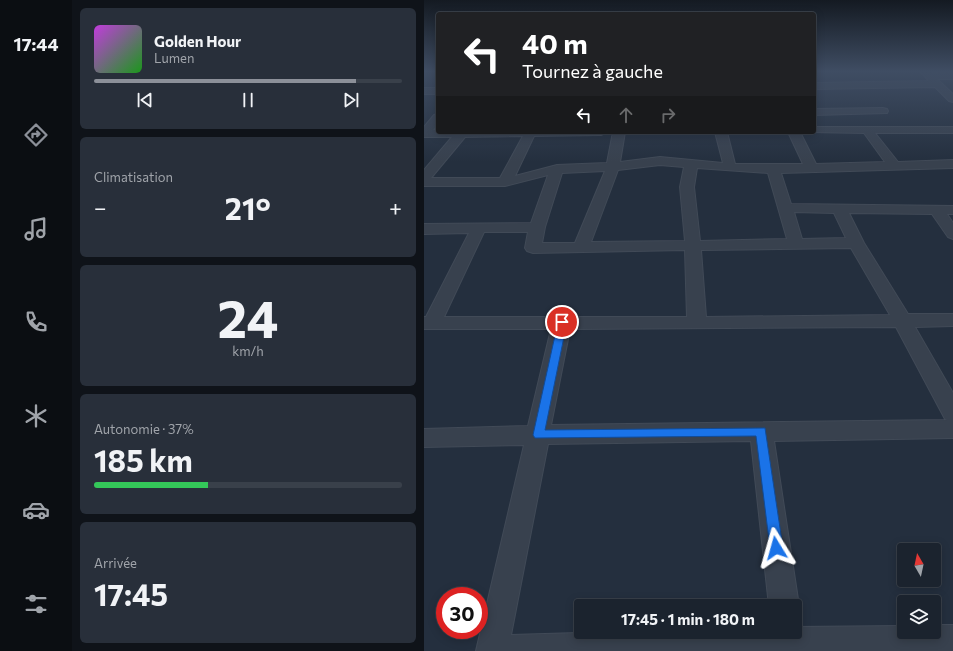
<!DOCTYPE html>
<html lang="fr">
<head>
<meta charset="utf-8">
<style>
	body { margin:0; font-family:Commissioner,sans-serif; background:#282f3a; color:#f1f3f6; height:100vh; display:flex; flex-direction:column; font-size:15px; white-space:nowrap }
	* { box-sizing:border-box; margin:0 }
	p { font-size:13px; color:#a0a4aa }
	.icon { flex:none; width:22px; height:22px; fill:none; stroke:currentColor; stroke-width:2; stroke-linecap:round; stroke-linejoin:round }
	.map { position:relative; flex:1; overflow:hidden }
	.panel { display:flex; flex-direction:column; gap:8px; padding:8px; background:#0f1319; width:352px }
	.panel>* { flex:none }
	.guide { position:absolute; left:12px; top:12px; width:380px; height:122px; border-radius:4px; box-shadow:0 2px 10px #0003,0 0 0 1px #39404a; background:#202124; color:#fff; overflow:hidden }
	.needle { width:26px; rotate:351deg }
	.buttons { position:absolute; left:473px; top:543px; display:grid; gap:8px }
	.buttons a { display:grid; place-items:center; width:44px; height:44px; border-radius:4px; background:#1b232e; box-shadow:0 2px 10px #0003,0 0 0 1px #39404a; font-size:20px }
	.speed { position:absolute; left:12px; top:587px; display:flex; gap:8px; font-size:20px; font-weight:700; text-align:center }
	.speed>* { display:grid; place-content:center; width:52px; height:52px; border-radius:50%; background:#1b232e; box-shadow:0 2px 10px #0003,0 0 0 1px #39404a; line-height:1 }
	.speed .limit { border:6px solid #d22; background:#fff; color:#111 }
	.pin { position:absolute; display:grid; place-items:center; width:34px; height:34px; color:#fff; margin:-17px; border:2px solid #fff; border-radius:50%; box-shadow:0 1px 4px #0007 }
	.me { position:absolute; width:44px; margin:-22px; rotate:352deg; stroke-linejoin:round; filter:drop-shadow(0 0 3px #0008) }
	.turn { display:flex; align-items:center; gap:14px; height:84px; padding:0 20px; font-size:18px }
	.turn .icon { width:52px; height:52px; stroke-width:2.5 }
	.turn b { display:block; font-size:28px; line-height:34px }
	.lanes { display:flex; align-items:center; height:38px; padding:0 20px; background:#0003; justify-content:center; gap:20px; direction:ltr }
	.lanes .off { opacity:.35 }
	.big { font-size:30px; font-weight:700; line-height:1.1 }
	.panel .widget { flex:1; display:flex; flex-direction:column; justify-content:center; gap:6px; min-width:0; padding:0 14px; border-radius:6px; background:#282f3a }
	.panel .dial { align-items:center; gap:0 }
	.dial b { font-size:52px; line-height:1 }
	.song { display:flex; align-items:center; gap:12px }
	.cover { width:48px; height:48px; border-radius:6px; background:linear-gradient(135deg,hsl(290 70% 55%),hsl(120 70% 35%)) }
	.played { height:4px; border-radius:2px; background:linear-gradient(90deg,#8c9099 85%,#39404a 85%) }
	.keys { display:flex; justify-content:space-around; direction:ltr }
	.heat { display:flex; justify-content:space-between; align-items:center; font-size:22px; direction:ltr }
	.charge { height:6px; border-radius:3px; background:linear-gradient(90deg,#34c759 37%,#39404a 0) }
	.trip { position:absolute; left:150px; top:599px; width:228px; height:40px; border-radius:4px; background:#1b232e; box-shadow:0 2px 10px #0003,0 0 0 1px #39404a; font-weight:700; line-height:40px; text-align:center }
	main { display:flex; flex:1; min-height:0 }
	.menu { display:flex; flex-direction:column; width:72px; justify-content:space-around; align-items:center; background:#0b0e12; color:#a0a4aa }
	.menu .icon { width:28px; height:28px }
	.menu .selected { color:#8c9099 }
	.menu b { font-size:18px; color:#f1f3f6 }
	.map>svg:first-child { display:block }
	.lines { fill:none; stroke-linecap:round; stroke-linejoin:round }
	.minor-casing { stroke:#414a57; stroke-width:2 }
	.minor { fill:#38414e; fill-rule:evenodd }
	.route { fill:#1a73e8; stroke:#114b97 }
</style>
</head>
<body>
<main>
<nav class="menu">
<b>17:44</b>
<svg class="icon selected" aria-label="directions" viewBox="0 0 24 24"><path d="M12 3l9 9-9 9-9-9zM9 14v-3h6M13 9l2 2-2 2"/></svg>
<svg class="icon" aria-label="music" viewBox="0 0 24 24"><path d="M9 18V5l10-2v13"/><circle cx="6" cy="18" r="3"/><circle cx="16" cy="16" r="3"/></svg>
<svg class="icon" aria-label="phone" viewBox="0 0 24 24"><path d="M5 4h4l2 5-3 2q2 4 5 5l2-3 5 2v4C11 20 4 13 5 4z"/></svg>
<svg class="icon" aria-label="climate" viewBox="0 0 24 24"><path d="M12 3v18M4 7l16 10M4 17L20 7"/></svg>
<svg class="icon" aria-label="car" viewBox="0 0 24 24"><path d="M5 17H2v-5l4-1 3-4h7l3 4 3 1v5h-3M9 17h6M6 11h13"/><circle cx="7" cy="17" r="2"/><circle cx="17" cy="17" r="2"/></svg>
<svg class="icon" aria-label="filters" viewBox="0 0 24 24"><path d="M4 7h16M4 17h16"/><circle cx="9" cy="7" r="2"/><circle cx="15" cy="17" r="2"/></svg>
</nav>
<section class="panel">
<div class="widget">
<div class="song"><i class="cover"></i><div><b>Golden Hour</b><p>Lumen</p></div></div>
<div class="played"></div>
<div class="keys"><svg class="icon" aria-label="previous" viewBox="0 0 24 24"><path d="M18 5L8 12l10 7zM5 5v14"/></svg><svg class="icon" aria-label="pause" viewBox="0 0 24 24"><path d="M8 5v14M16 5v14"/></svg><svg class="icon" aria-label="next" viewBox="0 0 24 24"><path d="M6 5l10 7-10 7zM19 5v14"/></svg></div>
</div>
<div class="widget"><p>Climatisation</p>
<div class="heat"><a>−</a><b class="big">21°</b><a>+</a></div>
</div>
<div class="widget dial"><b>24</b><p>km/h</p></div>
<div class="widget"><p>Autonomie · 37%</p><b class="big">185 km</b><div class="charge"></div></div>
<div class="widget"><p>Arrivée</p><b class="big">17:45</b></div>
</section>
<div class="map">
<svg width="529" height="651" viewBox="0 0 529 651">
	<rect width="100%" height="100%" fill="#242f3e"/>
	<g class="lines">
		<defs>
			<g id="minor">
				<path d="M496 71H505L508 73H529V79H513L529 94V102L525 101 511 87 390 89V83L505 81Z"/>
				<rect x="0" y="88" width="14" height="6"/>
				<path d="M459 108 463 109 464 111 463 113 390 115V109Z"/>
				<path d="M14 114V124L9 130H14V132H183L177 135 110 136 91 176 133 165 183 163 189 132H201L196 162 236 157 299 163 291 132H303L311 164H379L364 132H376L392 164 461 162 440 133 386 132H390V127H529V133H451L474 162 529 160V168L357 173 367 204 529 206V214H523L529 223V239L524 237 508 214 425 213 440 243 484 314H529V326L491 327 529 393V438L350 441 375 606 371 616V606H345L327 441 124 444 87 635 188 632H371V627L480 626V632H510V625H529V651H52L100 445 0 447V429L104 426 127 329H0V317H2L45 233 0 234V224L107 223 124 175 81 186H0V170L28 137H0V127L10 115ZM99 136 76 178H7L41 137ZM236 165 260 167 256 187 261 241 167 242 194 170ZM273 168 344 173 363 239 276 241 270 187ZM181 171 151 243H118L121 227 138 173ZM370 212 410 213 422 238 378 239ZM60 232H104L101 248 103 251 109 253 261 250 263 317H20ZM427 248 466 315 282 317 277 250ZM472 327 521 419 523 420 127 425 146 329Z"/>
			</g>
		</defs>
		<use href="#minor" class="minor-casing"/>
		<use href="#minor" class="minor"/>
	</g>
	<linearGradient id="sky" x2="0" y2="1"><stop stop-color="#141a22"/><stop offset="0.44" stop-color="#3f4d63"/><stop offset="1" stop-color="#3f4d63" stop-opacity="0"/></linearGradient>
	<rect width="529" height="162" fill="url(#sky)"/>
	<path class="route" d="M138 319 143 322 121 430 341 428 359 548 357 553 352 555 348 553 346 548 332 436 111 438 109 435 134 322Z"/>
</svg>
<div class="buttons">
<a><svg class="needle" viewBox="-14 -14 28 28"><path d="M0-13l5 13h-10z" fill="#e53935"/><path d="M0 13l5-13h-10z" fill="#a0a4aa"/></svg></a>
<a><svg class="icon" aria-label="layers" viewBox="0 0 24 24"><path d="M12 4l9 5-9 5-9-5zM3 14l9 5 9-5"/></svg></a>
</div>
<div class="speed"><div class="limit">30</div></div>
<div class="pin" style="left:138px;top:322px;background:#d93025"><svg class="icon" aria-label="arrive" viewBox="0 0 24 24"><path d="M6 21V4h12l-3 4 3 4H6"/></svg></div>
<svg class="me" style="left:352px;top:548px" viewBox="-20 -20 40 40"><path d="M0-17L14 15 0 8-14 15z" fill="#1a73e8" stroke="#fff" stroke-width="4"/></svg>
<div class="trip">17:45 · 1 min · 180 m</div>
<div class="guide">
<div class="turn"><svg class="icon" aria-label="left" viewBox="0 0 24 24"><path d="M17 20v-9H6M10 6l-5 5 5 5"/></svg><div><b>40 m</b>Tournez à gauche</div></div>
<div class="lanes"><svg class="icon" aria-label="left" viewBox="0 0 24 24"><path d="M17 20v-9H6M10 6l-5 5 5 5"/></svg><svg class="icon off" aria-label="ahead" viewBox="0 0 24 24"><path d="M12 20V5M6 11l6-6 6 6"/></svg><svg class="icon off" aria-label="right" viewBox="0 0 24 24"><path d="M7 20v-9h11M14 6l5 5-5 5"/></svg></div>
</div>
</div>
</main>
</body>
</html>
